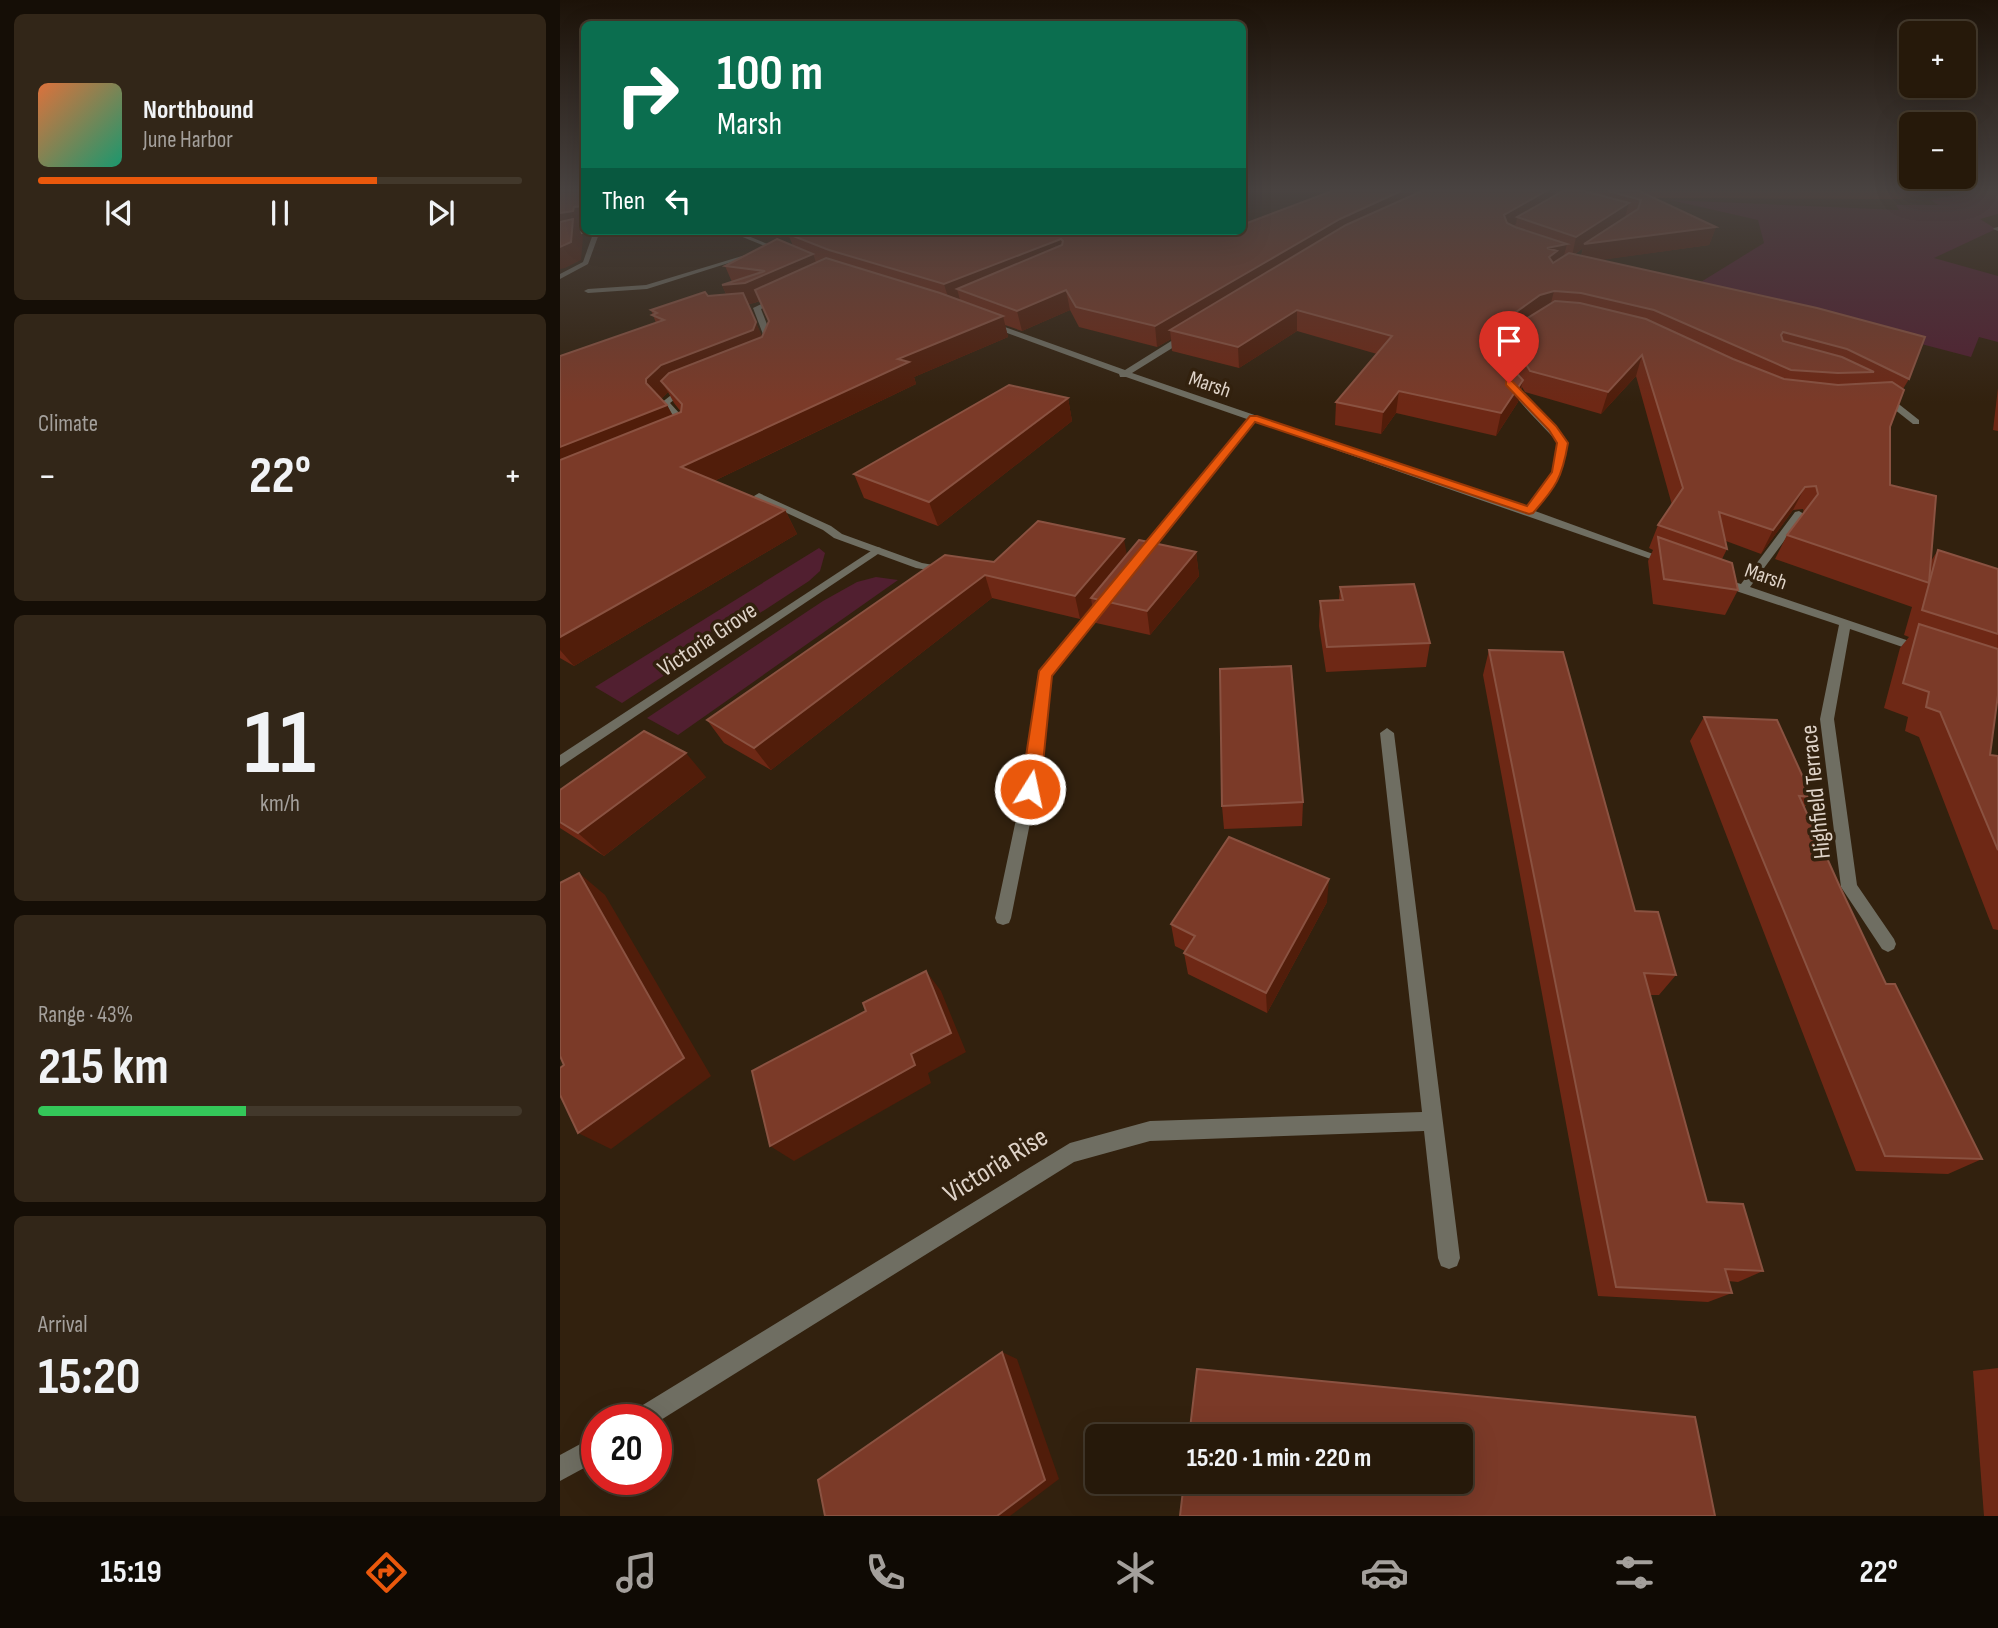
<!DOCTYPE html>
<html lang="en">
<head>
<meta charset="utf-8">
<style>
	body { margin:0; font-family:"Sofia Sans Condensed",sans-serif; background:#322618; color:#f1f3f6; height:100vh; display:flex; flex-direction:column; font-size:26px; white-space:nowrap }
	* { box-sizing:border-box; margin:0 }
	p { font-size:23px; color:#a4a09c }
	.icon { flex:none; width:38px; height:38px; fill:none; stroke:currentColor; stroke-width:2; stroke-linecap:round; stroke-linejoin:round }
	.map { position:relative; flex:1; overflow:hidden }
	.sheet { display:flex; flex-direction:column; gap:14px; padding:14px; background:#150e06; width:560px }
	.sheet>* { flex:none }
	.banner { position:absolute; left:21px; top:21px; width:665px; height:214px; border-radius:10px; box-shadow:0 7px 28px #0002,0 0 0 2px #42382b; background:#0b6e4f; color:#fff; overflow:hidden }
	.buttons { position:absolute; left:1339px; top:21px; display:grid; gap:14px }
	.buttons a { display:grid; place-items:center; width:77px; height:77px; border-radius:10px; background:#26190a; box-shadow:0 7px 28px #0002,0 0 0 2px #42382b; font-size:35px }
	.speed { position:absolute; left:21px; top:1404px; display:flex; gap:14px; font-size:35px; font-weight:700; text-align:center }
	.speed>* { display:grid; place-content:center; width:91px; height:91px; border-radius:50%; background:#26190a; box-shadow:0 7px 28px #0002,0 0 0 2px #42382b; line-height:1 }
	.speed .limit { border:10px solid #d22; background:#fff; color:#111 }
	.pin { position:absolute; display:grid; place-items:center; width:60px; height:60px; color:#fff; margin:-72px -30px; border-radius:50% 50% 50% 0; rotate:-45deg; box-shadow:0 0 7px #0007 }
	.pin .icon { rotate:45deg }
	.me { position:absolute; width:77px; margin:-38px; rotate:10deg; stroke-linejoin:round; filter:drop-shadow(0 0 5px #0008) }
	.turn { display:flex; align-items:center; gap:24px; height:147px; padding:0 21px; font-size:32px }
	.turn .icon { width:91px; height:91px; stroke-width:2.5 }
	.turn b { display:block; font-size:49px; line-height:60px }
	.then { display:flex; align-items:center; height:66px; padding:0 21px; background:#0003; gap:14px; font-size:26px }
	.big { font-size:52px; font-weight:700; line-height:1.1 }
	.sheet .widget { flex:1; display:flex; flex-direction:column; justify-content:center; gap:10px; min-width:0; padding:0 24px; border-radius:10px; background:#322618 }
	.sheet .dial { align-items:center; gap:0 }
	.dial b { font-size:91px; line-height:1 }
	.song { display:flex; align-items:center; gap:21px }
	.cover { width:84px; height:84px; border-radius:10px; background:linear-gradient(135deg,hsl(20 70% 55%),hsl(160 70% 35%)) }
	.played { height:7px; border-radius:4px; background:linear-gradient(90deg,#ea580c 70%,#42382b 70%) }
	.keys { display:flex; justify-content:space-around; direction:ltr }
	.heat { display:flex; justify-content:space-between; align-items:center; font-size:38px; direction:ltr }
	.charge { height:10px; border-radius:5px; background:linear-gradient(90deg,#34c759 43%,#42382b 0) }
	.trip { position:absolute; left:525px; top:1424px; width:388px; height:70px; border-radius:10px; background:#26190a; box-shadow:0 7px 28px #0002,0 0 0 2px #42382b; font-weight:700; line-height:70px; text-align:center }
	.menu { display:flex; height:112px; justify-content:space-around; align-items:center; background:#0f0a04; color:#a4a09c }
	.menu .icon { width:49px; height:49px }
	.menu .on { color:#ea580c }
	.menu b { font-size:32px; color:#f1f3f6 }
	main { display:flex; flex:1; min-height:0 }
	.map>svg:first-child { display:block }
	.green { fill:#511f30 }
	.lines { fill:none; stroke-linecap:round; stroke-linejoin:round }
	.service { fill:#6f6e62; fill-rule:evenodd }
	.minor { fill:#6f6e62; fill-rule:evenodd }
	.secondary { fill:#9a9784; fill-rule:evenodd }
	.wall { fill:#6e2815; fill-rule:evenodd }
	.shaded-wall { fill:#511d0a }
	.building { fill:#7b3a28; stroke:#8a5241; stroke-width:2 }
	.route { fill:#ea580c; stroke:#983908; stroke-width:2 }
	.labels { text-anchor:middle; stroke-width:7; stroke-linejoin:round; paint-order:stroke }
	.far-street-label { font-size:21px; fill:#dfd3c8; stroke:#32210e }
	.street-label { font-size:24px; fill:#dfd3c8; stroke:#32210e }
	.near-street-label { font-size:28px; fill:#dfd3c8; stroke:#32210e }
</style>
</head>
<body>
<main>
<section class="sheet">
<div class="widget">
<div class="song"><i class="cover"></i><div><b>Northbound</b><p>June Harbor</p></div></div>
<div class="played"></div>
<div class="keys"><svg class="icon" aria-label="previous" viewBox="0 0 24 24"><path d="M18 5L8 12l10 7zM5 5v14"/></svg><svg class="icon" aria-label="pause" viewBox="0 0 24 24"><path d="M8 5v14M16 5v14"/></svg><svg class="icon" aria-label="next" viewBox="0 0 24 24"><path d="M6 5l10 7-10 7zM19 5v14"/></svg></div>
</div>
<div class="widget"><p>Climate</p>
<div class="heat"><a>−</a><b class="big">22°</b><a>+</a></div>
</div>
<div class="widget dial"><b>11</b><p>km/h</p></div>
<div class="widget"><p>Range · 43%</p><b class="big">215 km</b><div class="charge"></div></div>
<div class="widget"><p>Arrival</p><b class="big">15:20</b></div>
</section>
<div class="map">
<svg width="1438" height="1516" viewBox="0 0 1438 1516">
	<rect width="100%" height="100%" fill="#32210e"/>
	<g class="green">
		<path d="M1411 191H1438V214L1420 219 1436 229 1374 258 1438 276V342L1419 337 1411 357 1136 285 1204 243 1198 220 1110 200 1339 210 1336 205H1378L1371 200Z"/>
		<path d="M259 548 265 553 260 571 249 581 62 703 35 687Z"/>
		<path d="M316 577 338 580 118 735 87 718 263 601 297 582Z"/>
	</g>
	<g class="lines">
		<g class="service">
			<path d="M34 231H40L28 264 0 279V274L23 262Z"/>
			<path d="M690 416 697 418 585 558H577V554Z"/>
			<path d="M199 493 271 526 282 534 362 563 385 567 391 570 385 573 356 568 274 538 263 530 195 498 194 496Z"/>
			<path d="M546 595 552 599 550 602 490 676 482 763 451 918 449 923 443 925 437 923 435 918 468 763 478 675 542 596Z"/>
		</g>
		<g class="minor">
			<path d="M1438 227V231L1433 229 1434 228Z"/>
			<path d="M168 231H176L227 252 222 253Z"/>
			<path d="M192 253 197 254 87 289 28 293 24 291 28 289 86 285Z"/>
			<path d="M218 296 221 300 201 309 215 345 211 347 207 345 193 308Z"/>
			<path d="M431 322 565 370 624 333H630V337L572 373 966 508 992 472 998 443C981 421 916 370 946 340 952 334 960 327 969 327V331C962 336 952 341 947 348 933 375 993 423 1008 443L1001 472 975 511 1115 562 1113 564H1105L566 377H560L559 374 428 326 427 324Z"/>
			<path d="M124 385 128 388 127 390 110 403 132 427 127 430 101 403Z"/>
			<path d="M1320 394H1326L1359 420V424H1353L1320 398Z"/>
			<path d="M1239 511 1244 514 1190 587 1364 646 1366 649 1360 653 1290 629 1274 719 1297 885 1334 939 1336 944 1334 949 1328 952 1322 949 1281 887 1260 719 1279 625 1179 592 1155 581 1161 578 1181 584 1235 512Z"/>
			<path d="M317 547 321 548V552L0 767V755Z"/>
			<path d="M827 728 834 733 900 1258 897 1266 889 1269 881 1266 878 1258 864 1131 590 1141 514 1162 96 1423V1419H69L73 1411 510 1143 590 1121 862 1112 820 733Z"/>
			<path d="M37 1435V1461L0 1481V1455Z"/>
		</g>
		<path class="secondary" d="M24 231H39L0 238V234Z"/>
	</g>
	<g class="wall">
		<path d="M772 191H1374L1343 199 1095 198 1156 227 1149 245 1039 260 1257 308 1349 379 1343 389 1330 427V485L1371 561 1378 550 1438 569V695L1430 755 1438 756V930L1433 929 1359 737 1345 731 1348 717 1324 708 1340 648 1349 637 1344 635 1352 607 1215 559 1227 535 1244 513 1243 509 1233 510 1201 554 1166 541 1167 549 1162 559 1178 590 1165 615 1093 604 1088 561 1093 550 1089 548 1098 525 1112 505 1076 376 1041 414 965 392 962 387 958 402 936 436 836 413 821 434 775 425 776 402 817 354 737 331 679 368 612 351 611 339 597 347 519 327 510 310 462 331 445 325 448 337 354 377 356 384 154 481 225 510 237 534 14 666 0 658V356L96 323 91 310 148 296 166 294 162 285 172 282 165 266 233 246 228 234 411 232 653 236ZM1023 248 1021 256 1014 255ZM200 301 209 321 202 337 188 304 194 303ZM956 329 951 339 947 360 951 367 939 348 944 338ZM108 392 114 403 121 412 112 415 107 405 101 399Z"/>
		<path d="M1438 388V431L1433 430Z"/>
		<path d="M508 398 512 421 378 526 304 498 294 474Z"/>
		<path d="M636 552 639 576 590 635 536 623 532 605 520 619 432 598 211 770 164 743 147 720 434 562Z"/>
		<path d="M780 587 870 643 866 667 766 672 759 626 760 601 779 600Z"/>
		<path d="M929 650 1075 911 1116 975 1099 995H1090L1147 1202 1203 1271 1178 1282 1168 1281 1172 1293 1148 1302 1038 1296 923 675Z"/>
		<path d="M1144 717 1252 797 1244 808 1280 887 1326 984 1422 1159 1388 1174 1296 1171 1130 741Z"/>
		<path d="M146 777 44 856 0 828V790Z"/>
		<path d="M743 802 742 826 664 829 662 806Z"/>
		<path d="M767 902 707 1013 628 974 624 953 625 951 615 946 611 924Z"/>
		<path d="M1438 1368V1516H1424L1413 1371Z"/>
	</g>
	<g class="shaded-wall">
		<path d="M841 191H877L610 330 611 339 597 347 595 326 780 219Z"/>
		<path d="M986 191H996L994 201 957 217 956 224 941 233 944 215Z"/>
		<path d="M1347 191H1374L1343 199Z"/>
		<path d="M1069 203 1064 221 1156 227 1149 245 1020 263 1023 248 1012 256 1016 237Z"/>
		<path d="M24 206V224H23V228L19 229 23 237 21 260 5 268 0 269V213L14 207Z"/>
		<path d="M501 239 504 257 397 289 400 300 390 304 384 284Z"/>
		<path d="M1007 244 1002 263 993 270 987 248Z"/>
		<path d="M253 254 260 273 194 303 188 304 205 343 101 381 108 392 99 401 86 383V379L101 365 172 306 162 285Z"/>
		<path d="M506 290 510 310 462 331 457 311Z"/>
		<path d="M994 291 989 311 975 315 944 338 934 359 938 338 949 317 980 295Z"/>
		<path d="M737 310V331L679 368 678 347Z"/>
		<path d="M443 316 448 337 354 377 356 384 135 490 121 467 338 359Z"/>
		<path d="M1082 355 1076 376 1041 414 1048 392Z"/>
		<path d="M963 380 958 402 936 436 941 413Z"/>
		<path d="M839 391 836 413 821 434 823 412Z"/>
		<path d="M508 398 512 421 378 526 369 502Z"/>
		<path d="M107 405 120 428 0 477V447Z"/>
		<path d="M1245 487 1233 510 1201 554 1213 530Z"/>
		<path d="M225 510 237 534 14 666 0 650V637Z"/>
		<path d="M564 539 568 561 531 598 532 605 520 619 515 596Z"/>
		<path d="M636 552 639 576 590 635 587 611Z"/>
		<path d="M425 575 432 598 211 770 194 748Z"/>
		<path d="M126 753 146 777 44 856 18 833Z"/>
		<path d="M19 873 45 895 151 1076 51 1149 18 1133Z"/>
		<path d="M769 879 767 902 707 1013 706 993Z"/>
		<path d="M366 971 381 991 406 1052 368 1073 371 1083 234 1161 210 1146Z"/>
		<path d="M442 1352 457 1359 499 1479 450 1516H437Z"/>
	</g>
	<g class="building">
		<path d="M0 191H24V206L14 207 13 211 0 213Z"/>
		<path d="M772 191H841L780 219 595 326 516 307 506 290 457 311 397 289 502 245 503 241 501 239 384 284 269 250 228 234 235 231H406L411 232 415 231H633L653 236 666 231H682V225Z"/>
		<path d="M862 191H986L944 215 947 223 955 227 1007 244 987 248 997 251 989 257 993 263 1009 253 1257 308 1365 337 1349 379 1287 349 1223 332 1221 335 1223 341 1282 357 1314 372 1278 373 1231 370 1094 310 1021 293 994 291 980 295 949 317 938 338 940 349 948 364 963 380 941 413 839 391 823 412 776 402 832 336 737 310 678 347 610 330 786 225Z"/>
		<path d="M1003 191H1024L1069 203 1016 237 957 217Z"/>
		<path d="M1048 191H1079L1156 227 1024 244 1078 209 1081 200Z"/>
		<path d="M13 219 11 242 0 247V222Z"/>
		<path d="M217 239 253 254 185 283 162 285 205 271 165 266Z"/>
		<path d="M266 258 380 293 443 316 338 359 349 362 121 467 225 510 0 637V460L121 412 122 404 101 381 109 373 202 337 209 321 195 290Z"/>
		<path d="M145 292 148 296 183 293 196 322 193 330 101 365 86 379V383L107 405 0 447V356L104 320 92 315 97 313 91 310Z"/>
		<path d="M995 301 1020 303 1086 319 1173 359 1224 379 1278 385 1332 382 1344 390 1330 427V485L1376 496 1369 583 1227 535 1258 494 1256 486 1245 487 1213 530 1159 512 1167 549 1098 525 1123 488 1082 355 1048 392 970 371 951 339 958 324Z"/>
		<path d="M449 385 508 398 369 502 294 474Z"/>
		<path d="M478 521 564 539 515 596 425 575 194 748 147 720 385 555 434 562Z"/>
		<path d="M1098 537 1172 563 1178 590 1104 579Z"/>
		<path d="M579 540 636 552 587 611 531 598Z"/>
		<path d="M1378 550 1438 569V634L1362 610Z"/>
		<path d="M854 584 870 643 767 647 760 601 783 600 780 587Z"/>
		<path d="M1359 624 1438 649V695L1430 755 1438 756V850L1380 712 1366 707 1369 692 1343 683Z"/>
		<path d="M929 650 1003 652 1075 911 1098 912 1116 975 1084 973 1147 1202 1183 1204 1203 1271 1165 1269 1172 1293 1056 1287Z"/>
		<path d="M731 666 743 802 662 806 660 669Z"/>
		<path d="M1144 717 1217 720 1252 797 1239 796 1280 887 1326 984H1335L1422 1159 1325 1156Z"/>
		<path d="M84 731 126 753 18 833 0 822V790Z"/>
		<path d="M669 837 769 879 706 993 624 953 635 936 611 924Z"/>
		<path d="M19 873 124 1058 18 1133 0 1095V1068L4 1065 0 1056V883Z"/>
		<path d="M366 971 391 1033 351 1054 355 1065 210 1146 192 1071 306 1011 303 1003Z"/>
		<path d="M442 1352 485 1480 437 1516H265L258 1480Z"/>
		<path d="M637 1369 1135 1417 1155 1516H620L624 1482H901V1437H629Z"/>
	</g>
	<linearGradient id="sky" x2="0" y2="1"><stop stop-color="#1c1208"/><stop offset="0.47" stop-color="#494341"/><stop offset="1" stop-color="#494341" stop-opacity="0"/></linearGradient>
	<rect width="1438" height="403" fill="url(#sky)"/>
	<path class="route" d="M946 381H952L996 426 1008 443C1002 478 996 487 973 513L969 514 695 422 492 676 483 763 476 794H464L461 789 479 671 690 416H697L967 506 992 472 997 443 989 430 946 385Z"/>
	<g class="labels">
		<g class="far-street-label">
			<text transform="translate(650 384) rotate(19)" y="7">Marsh</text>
			<text transform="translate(1206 576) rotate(19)" y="7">Marsh</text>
		</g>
		<g class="street-label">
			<text transform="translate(147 639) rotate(-34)" y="8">Victoria Grove</text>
			<text transform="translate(1255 792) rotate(-96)" y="8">Highfield Terrace</text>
		</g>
		<g class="near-street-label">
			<text transform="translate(435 1164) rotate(-32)" y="10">Victoria Rise</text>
		</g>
	</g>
</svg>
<div class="buttons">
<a>+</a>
<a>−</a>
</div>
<div class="speed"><div class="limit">20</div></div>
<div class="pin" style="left:949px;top:383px;background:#d93025"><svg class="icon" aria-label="arrive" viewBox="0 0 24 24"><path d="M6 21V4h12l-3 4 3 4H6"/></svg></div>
<svg class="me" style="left:470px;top:789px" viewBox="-20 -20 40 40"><circle r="17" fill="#ea580c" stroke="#fff" stroke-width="3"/><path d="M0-11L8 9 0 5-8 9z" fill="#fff"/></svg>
<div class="trip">15:20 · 1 min · 220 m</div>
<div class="banner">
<div class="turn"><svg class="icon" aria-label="right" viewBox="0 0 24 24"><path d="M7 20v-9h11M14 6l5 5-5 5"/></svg><div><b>100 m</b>Marsh</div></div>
<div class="then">Then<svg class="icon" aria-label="left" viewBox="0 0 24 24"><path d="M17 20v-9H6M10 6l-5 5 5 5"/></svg></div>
</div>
</div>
</main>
<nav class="menu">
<b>15:19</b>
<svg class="icon on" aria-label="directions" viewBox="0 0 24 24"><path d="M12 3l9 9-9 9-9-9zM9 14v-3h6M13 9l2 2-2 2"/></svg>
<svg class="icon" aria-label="music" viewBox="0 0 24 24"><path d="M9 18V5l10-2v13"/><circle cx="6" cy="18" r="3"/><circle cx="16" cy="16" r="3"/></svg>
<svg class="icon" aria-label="phone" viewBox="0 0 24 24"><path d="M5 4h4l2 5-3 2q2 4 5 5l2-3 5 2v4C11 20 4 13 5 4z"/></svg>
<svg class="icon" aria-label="climate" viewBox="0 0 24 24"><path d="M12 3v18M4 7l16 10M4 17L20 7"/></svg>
<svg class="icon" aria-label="car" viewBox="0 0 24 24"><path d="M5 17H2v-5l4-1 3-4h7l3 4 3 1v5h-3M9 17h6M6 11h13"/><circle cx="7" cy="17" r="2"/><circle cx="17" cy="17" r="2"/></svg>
<svg class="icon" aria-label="filters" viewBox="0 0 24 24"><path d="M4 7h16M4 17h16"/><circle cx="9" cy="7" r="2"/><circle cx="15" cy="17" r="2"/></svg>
<b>22°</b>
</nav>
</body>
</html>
